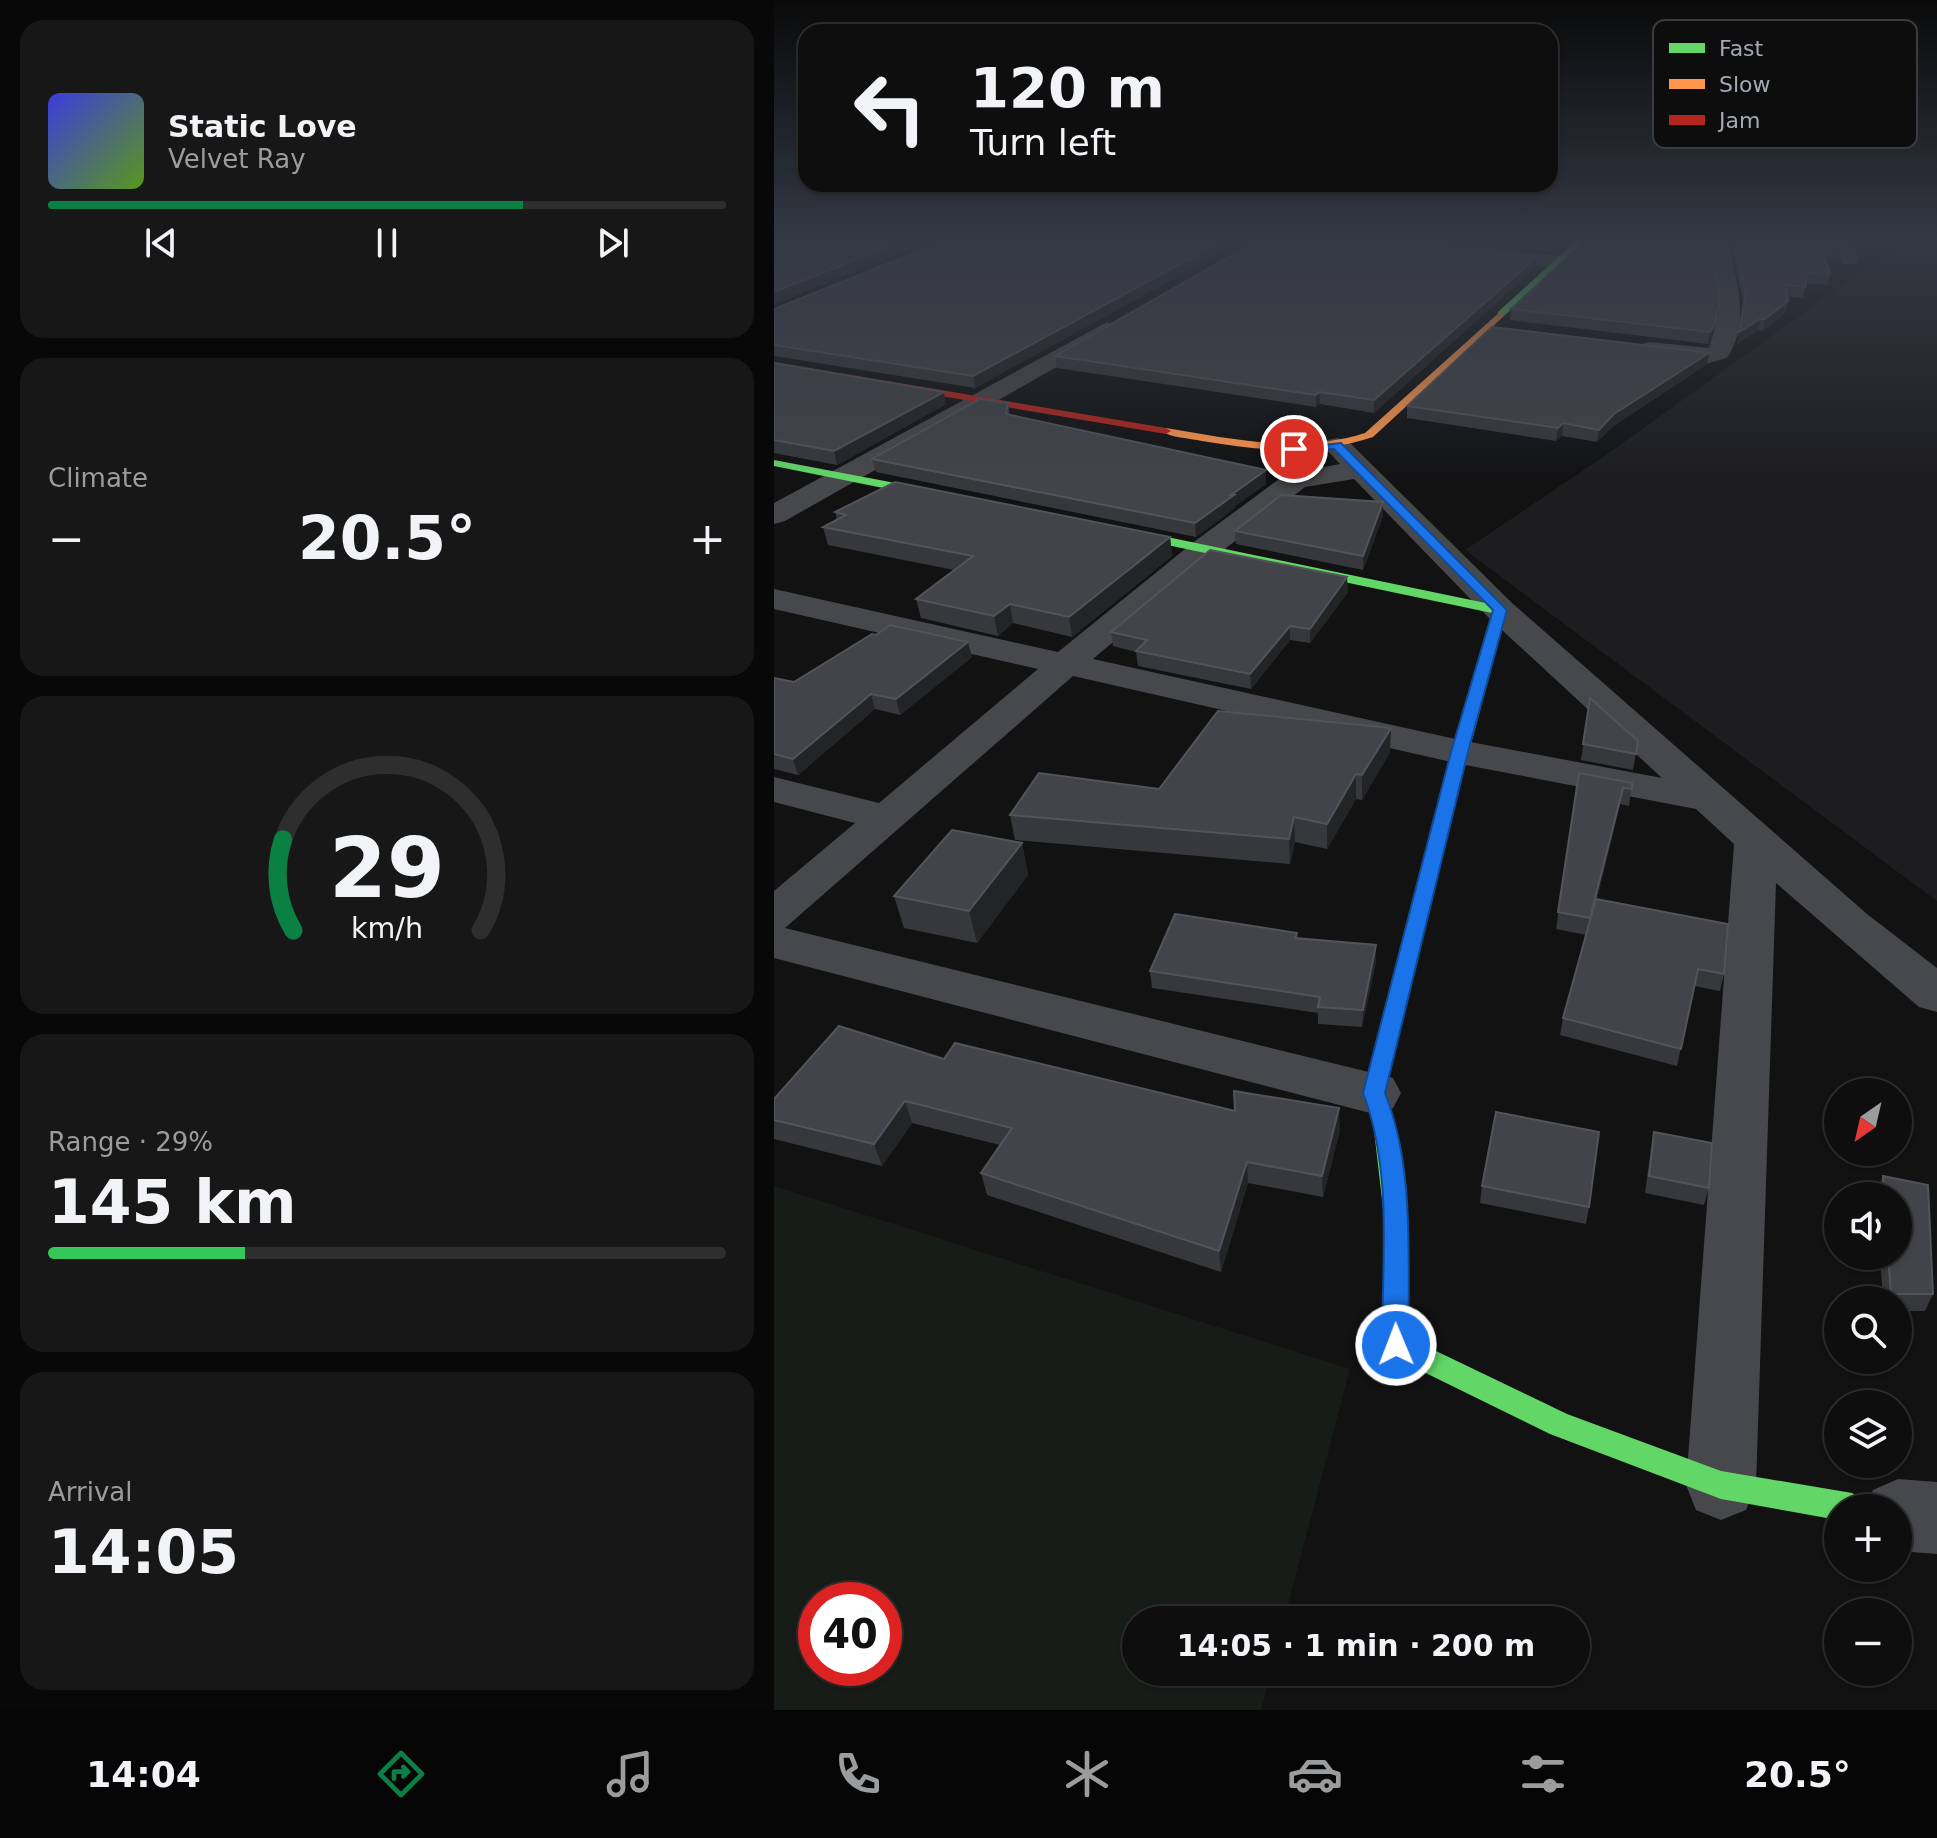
<!DOCTYPE html>
<html lang="en">
<head>
<meta charset="utf-8">
<style>
	body { margin:0; font-family:"DejaVu Sans",sans-serif; background:#171717; color:#f1f3f6; height:100vh; display:flex; flex-direction:column; font-size:30px; white-space:nowrap }
	* { box-sizing:border-box; margin:0 }
	p { font-size:26px; color:#9b9c9e }
	.icon { flex:none; width:44px; height:44px; fill:none; stroke:currentColor; stroke-width:2; stroke-linecap:round; stroke-linejoin:round }
	.map { position:relative; flex:1; overflow:hidden }
	.side { display:flex; flex-direction:column; gap:20px; padding:20px; background:#080808; width:774px }
	.side>* { flex:none }
	.guide { position:absolute; left:24px; top:24px; width:760px; height:168px; border-radius:24px; box-shadow:0 2px 6px #0004,0 0 0 2px #2e2e2e; background:#0e0e0e; color:#f1f3f6; overflow:hidden }
	.needle { width:52px; rotate:214deg }
	.fabs { position:absolute; left:1050px; top:1078px; display:grid; gap:16px }
	.fabs a { display:grid; place-items:center; width:88px; height:88px; border-radius:50%; background:#0e0e0e; box-shadow:0 2px 6px #0004,0 0 0 2px #2e2e2e; font-size:40px }
	.speed { position:absolute; left:24px; top:1582px; display:flex; gap:16px; font-size:40px; font-weight:700; text-align:center }
	.speed>* { display:grid; place-content:center; width:104px; height:104px; border-radius:50%; background:#0e0e0e; box-shadow:0 2px 6px #0004,0 0 0 2px #2e2e2e; line-height:1 }
	.speed .limit { border:12px solid #d22; background:#fff; color:#111 }
	.pin { position:absolute; display:grid; place-items:center; width:68px; height:68px; color:#fff; margin:-34px; border:4px solid #fff; border-radius:50%; box-shadow:0 2px 8px #0007 }
	.me { position:absolute; width:88px; margin:-44px; rotate:359deg; stroke-linejoin:round; filter:drop-shadow(0 0 6px #0008) }
	.turn { display:flex; align-items:center; gap:28px; height:168px; padding:0 40px; font-size:36px }
	.turn .icon { width:104px; height:104px; stroke-width:2.5 }
	.turn b { display:block; font-size:56px; line-height:68px }
	.big { font-size:60px; font-weight:700; line-height:1.1 }
	.side .widget { flex:1; display:flex; flex-direction:column; justify-content:center; gap:12px; min-width:0; padding:0 28px; border-radius:24px; background:#171717 }
	.side .dial { align-items:center; gap:0 }
	.dial svg { height:208px; overflow:visible; fill:none; stroke:#2e2e2e; stroke-width:7; stroke-linecap:round; text-anchor:middle }
	.dial text { fill:#f1f3f6; stroke:none }
	.song { display:flex; align-items:center; gap:24px }
	.cover { width:96px; height:96px; border-radius:12px; background:linear-gradient(135deg,hsl(240 70% 55%),hsl(90 70% 35%)) }
	.played { height:8px; border-radius:4px; background:linear-gradient(90deg,#0b8043 70%,#2e2e2e 70%) }
	.keys { display:flex; justify-content:space-around; direction:ltr }
	.heat { display:flex; justify-content:space-between; align-items:center; font-size:44px; direction:ltr }
	.charge { height:12px; border-radius:6px; background:linear-gradient(90deg,#34c759 29%,#2e2e2e 0) }
	.trip { position:absolute; left:348px; top:1606px; width:468px; height:80px; border-radius:40px; background:#0e0e0e; box-shadow:0 2px 6px #0004,0 0 0 2px #2e2e2e; font-weight:700; line-height:80px; text-align:center }
	.tab-bar { display:flex; height:128px; justify-content:space-around; align-items:center; background:#060606; color:#9b9c9e }
	.tab-bar .icon { width:56px; height:56px }
	.tab-bar .active { color:#0b8043 }
	.tab-bar b { font-size:36px; color:#f1f3f6 }
	main { display:flex; flex:1; min-height:0 }
	.map>svg:first-child { display:block }
	.built { fill:#1d1d1f }
	.green { fill:#171c18; fill-rule:evenodd }
	.lines { fill:none; stroke-linecap:round; stroke-linejoin:round }
	.street { fill:#47484b; fill-rule:evenodd }
	.fast { fill:#63d668; fill-rule:evenodd }
	.slow { fill:#ff974d; fill-rule:evenodd }
	.jam { fill:#b3261e; fill-rule:evenodd }
	.wall { fill:#37383c }
	.shaded-wall { fill:#232426 }
	.building { fill:#434449; stroke:#52545a; stroke-width:2 }
	.route { fill:#1a73e8; stroke:#114b97; stroke-width:2 }
	.key { fill:#0d0d0e; stroke:#3a3c40; stroke-width:2 }
	.key-label { font-size:22px; fill:#a3a8b4 }
</style>
</head>
<body>
<main>
<section class="side">
<div class="widget">
<div class="song"><i class="cover"></i><div><b>Static Love</b><p>Velvet Ray</p></div></div>
<div class="played"></div>
<div class="keys"><svg class="icon" aria-label="previous" viewBox="0 0 24 24"><path d="M18 5L8 12l10 7zM5 5v14"/></svg><svg class="icon" aria-label="pause" viewBox="0 0 24 24"><path d="M8 5v14M16 5v14"/></svg><svg class="icon" aria-label="next" viewBox="0 0 24 24"><path d="M6 5l10 7-10 7zM19 5v14"/></svg></div>
</div>
<div class="widget"><p>Climate</p>
<div class="heat"><a>−</a><b class="big">20.5°</b><a>+</a></div>
</div>
<div class="widget dial"><svg viewBox="0 0 100 80">
<path d="M14 69A42 42 0 1 1 86 69"/>
<path d="M14 69A42 42 0 0 1 10 34" stroke="#0b8043"/>
<text x="50" y="56" font-size="32" font-weight="700">29</text>
<text x="50" y="72" font-size="11">km/h</text>
</svg></div>
<div class="widget"><p>Range · 29%</p><b class="big">145 km</b><div class="charge"></div></div>
<div class="widget"><p>Arrival</p><b class="big">14:05</b></div>
</section>
<div class="map">
<svg width="1163" height="1710" viewBox="0 0 1163 1710">
	<rect width="100%" height="100%" fill="#121213"/>
	<path class="built" d="M1130 241H1163V901L691 550 829 457Z"/>
	<path class="green" d="M0 1186 576 1369 510 1620H362V1672H497L487 1710H0ZM42 1600H110V1668H42Z"/>
	<g class="lines">
		<g class="street">
			<path d="M592 241H651L784 256 794 262 784 268 601 247Z"/>
			<path d="M936 241H954C962 279 977 323 953 358L931 364 868 354 864 349 868 344 876 342 935 348 945 312Z"/>
			<path d="M1061 241H1079L1085 260 1082 264H1068Z"/>
			<path d="M333 322 344 329 341 334 11 521 0 524V503Z"/>
			<path d="M563 438 573 440 738 603 1093 914 1163 968V1012L1145 1007 1002 883 982 1485 972 1510 947 1520 922 1510 912 1485 960 844 922 809 686 764 299 676 11 928 619 1078 627 1093 619 1108 600 1114 0 958V891L81 823 0 802V777L105 803 264 669 0 609V589L284 652 421 541 512 474 566 464 549 446 553 440ZM580 479 714 617 888 778 686 740 319 659 443 555 531 487Z"/>
			<path d="M1124 1479 1163 1482V1554L1124 1551V1508H1091L1099 1490Z"/>
		</g>
		<g class="fast">
			<path d="M802 241H811L730 316H724V312Z"/>
			<path d="M0 460 174 493 180 497 174 501 0 466Z"/>
			<path d="M340 526 731 607 733 610 662 874H650L647 870 718 613 336 533V527Z"/>
			<path d="M611 1121 619 1124 622 1130 634 1217 635 1338 793 1414 947 1471 1078 1493 1088 1498 1093 1508H1064V1520L947 1499 776 1434 613 1354 609 1345 610 1217 600 1130 603 1124Z"/>
		</g>
		<g class="slow">
			<path d="M727 311 730 316 599 437C541 456 487 451 428 441 415 438 397 438 387 431L392 428C459 439 524 454 591 433Z"/>
			<path d="M656 864 665 870 611 1093 622 1130 619 1136 611 1139 603 1136 589 1093 647 870Z"/>
		</g>
		<path class="jam" d="M0 362 392 428 397 431 392 434 0 368Z"/>
	</g>
	<g class="wall">
		<path d="M170 241H468L201 388 0 356V309Z"/>
		<path d="M679 241H791L779 252Z"/>
		<path d="M936 241 939 336 934 344 736 320 737 309Z"/>
		<path d="M955 241H1063L1065 248 1063 258 1051 257 1056 274 1054 285 1032 283 1029 298 1013 296 1012 312 989 331 984 330 963 344 970 303Z"/>
		<path d="M1081 241H1093L1092 245H1083Z"/>
		<path d="M762 258 761 268 600 413 546 404 542 407 283 368 281 356Z"/>
		<path d="M935 353 933 364 838 427 823 442 788 436 782 441 633 418V406Z"/>
		<path d="M0 363 172 404 63 465 0 453Z"/>
		<path d="M234 403 236 415 492 470V484L461 506V508L422 537 102 472 98 459Z"/>
		<path d="M609 502V516L589 570 462 544 461 531Z"/>
		<path d="M61 512 396 537 398 556 298 637 239 623 224 636 147 618 142 599 180 570 54 545 49 527 63 520Z"/>
		<path d="M574 592 536 643 516 640 477 689 364 666 362 652 339 646 337 632Z"/>
		<path d="M198 657 126 715 101 709 24 775 0 769V678L20 682Z"/>
		<path d="M816 698 864 741 859 770 807 760Z"/>
		<path d="M616 752 588 800 582 799 553 849 521 842 516 864 241 840 236 815 385 789Z"/>
		<path d="M805 773 858 783 855 806 846 804 823 899 950 974 946 991 920 986 903 1066 786 1035 789 1018 812 935 782 929Z"/>
		<path d="M248 843 254 875 203 943 130 928 120 896Z"/>
		<path d="M523 933 524 938 602 962 588 1027 544 1024V1013L378 988 376 971Z"/>
		<path d="M170 1059 566 1130 549 1197 474 1183 447 1272 213 1195 207 1173 226 1145 138 1123 108 1166 0 1139V1099Z"/>
		<path d="M880 1132 935 1188 930 1205 871 1193 877 1149Z"/>
		<path d="M1109 1176 1154 1185 1159 1294 1151 1311H1124V1300H1109L1106 1256H1124V1196H1102V1193Z"/>
		<path d="M708 1186 815 1207 812 1224 706 1203Z"/>
	</g>
	<g class="shaded-wall">
		<path d="M130 241H158L0 304V292Z"/>
		<path d="M449 241H468L201 388 199 376Z"/>
		<path d="M781 241H791L779 252 780 242Z"/>
		<path d="M762 258 761 268 600 413V400Z"/>
		<path d="M946 300 939 336 934 344 936 332Z"/>
		<path d="M1014 301 1012 312 989 331 991 319Z"/>
		<path d="M986 319 984 330 963 344 965 332Z"/>
		<path d="M935 353 933 364 838 427 823 442 825 430 840 414Z"/>
		<path d="M170 392 172 404 63 465 60 451Z"/>
		<path d="M545 392 546 404 542 407V395Z"/>
		<path d="M789 423 788 436 782 441 784 428Z"/>
		<path d="M492 470V484L461 506V508L422 537 421 523 457 495Z"/>
		<path d="M609 502V516L589 570V556Z"/>
		<path d="M396 537 398 556 298 637 295 617Z"/>
		<path d="M573 577 574 592 536 643V629Z"/>
		<path d="M236 604 239 623 224 636 220 616Z"/>
		<path d="M516 626V640L477 689 476 674Z"/>
		<path d="M194 642 198 657 126 715 122 699Z"/>
		<path d="M97 694 101 709 24 775 19 759Z"/>
		<path d="M617 728 616 752 588 800V775Z"/>
		<path d="M582 774V799L553 849V824Z"/>
		<path d="M849 788 846 804 814 935 817 918Z"/>
		<path d="M520 817 521 842 516 864 515 839Z"/>
		<path d="M248 843 254 875 203 943 195 911Z"/>
		<path d="M602 945V962L588 1027 589 1010Z"/>
		<path d="M131 1101 138 1123 108 1166 100 1144Z"/>
		<path d="M565 1108 566 1130 549 1197 548 1176Z"/>
		<path d="M473 1162 474 1183 447 1272 445 1251Z"/>
	</g>
	<g class="building">
		<path d="M0 241H130L0 292Z"/>
		<path d="M170 241H449L199 376 0 345V309Z"/>
		<path d="M483 241H612L762 258 600 400 545 392 542 395 281 356Z"/>
		<path d="M811 241H936L946 300 941 324 936 332 737 309Z"/>
		<path d="M959 241H1063L1065 248 1048 247 1056 274 1032 273V287L1011 285 1014 301 991 319H986L965 332 972 292Z"/>
		<path d="M718 327 935 353 840 414 825 430 789 423 784 428 633 406Z"/>
		<path d="M0 363 170 392 60 451 0 440Z"/>
		<path d="M206 399 234 403 232 414 492 470 457 495H460L421 523 98 459Z"/>
		<path d="M121 482 396 537 295 617 236 604 220 616 142 599 199 556 49 527 72 515 61 512Z"/>
		<path d="M507 495 609 502 589 556 461 531Z"/>
		<path d="M436 550 573 577 536 629 516 626 476 674 362 651 373 640 337 632Z"/>
		<path d="M116 625 194 642 122 699 97 694 19 759 0 754V678L20 682 98 634 102 635Z"/>
		<path d="M816 698 864 741 862 754 809 744Z"/>
		<path d="M444 711 617 728 588 775 582 774 553 824 520 817 515 839 236 815 265 773 385 789Z"/>
		<path d="M805 773 858 783V789L849 788 816 918 784 912Z"/>
		<path d="M178 830 248 843 195 911 120 896Z"/>
		<path d="M822 899 954 924 950 974 924 969 907 1049 789 1018Z"/>
		<path d="M401 914 523 933 521 938 602 945 589 1010 544 1007 546 997 376 971Z"/>
		<path d="M65 1026 170 1059 181 1043 461 1111 460 1091 565 1108 548 1176 473 1162 445 1251 207 1173 238 1128 131 1101 100 1144 0 1120V1099Z"/>
		<path d="M722 1112 825 1132 815 1207 708 1186Z"/>
		<path d="M880 1132 938 1143 935 1188 875 1176Z"/>
		<path d="M1109 1176 1154 1185 1159 1294H1117L1114 1256H1124V1196H1110Z"/>
	</g>
	<linearGradient id="sky" x2="0" y2="1"><stop stop-color="#0a0a0a"/><stop offset="0.5" stop-color="#333944"/><stop offset="1" stop-color="#333944" stop-opacity="0"/></linearGradient>
	<rect width="1163" height="481" fill="url(#sky)"/>
	<path class="route" d="M567 443 733 610 694 752 611 1093C642 1171 633 1262 635 1345L631 1354 622 1357 612 1354 608 1345C608 1262 619 1171 589 1093L677 752 719 610 560 449 520 452 514 449Z"/>
	<rect x="879" y="20" width="264" height="128" rx="12" class="key"/>
	<rect x="895" y="43" width="36" height="10" fill="#63d668"/>
	<rect x="895" y="79" width="36" height="10" fill="#ff974d"/>
	<rect x="895" y="115" width="36" height="10" fill="#b3261e"/>
	<g class="key-label">
		<text x="945" y="56">Fast</text>
		<text x="945" y="92">Slow</text>
		<text x="945" y="128">Jam</text>
	</g>
</svg>
<div class="fabs">
<a><svg class="needle" viewBox="-14 -14 28 28"><path d="M0-13l5 13h-10z" fill="#e53935"/><path d="M0 13l5-13h-10z" fill="#9b9c9e"/></svg></a>
<a><svg class="icon" aria-label="sound" viewBox="0 0 24 24"><path d="M4 9h4l5-4v14l-5-4H4zM17 9q2 3 0 6"/></svg></a>
<a><svg class="icon" aria-label="search" viewBox="0 0 24 24"><circle cx="10" cy="10" r="6"/><path d="M15 15l6 6"/></svg></a>
<a><svg class="icon" aria-label="layers" viewBox="0 0 24 24"><path d="M12 4l9 5-9 5-9-5zM3 14l9 5 9-5"/></svg></a>
<a>+</a>
<a>−</a>
</div>
<div class="speed"><div class="limit">40</div></div>
<div class="pin" style="left:520px;top:449px;background:#d93025"><svg class="icon" aria-label="arrive" viewBox="0 0 24 24"><path d="M6 21V4h12l-3 4 3 4H6"/></svg></div>
<svg class="me" style="left:622px;top:1345px" viewBox="-20 -20 40 40"><circle r="17" fill="#1a73e8" stroke="#fff" stroke-width="3"/><path d="M0-11L8 9 0 5-8 9z" fill="#fff"/></svg>
<div class="trip">14:05 · 1 min · 200 m</div>
<div class="guide">
<div class="turn"><svg class="icon" aria-label="left" viewBox="0 0 24 24"><path d="M17 20v-9H6M10 6l-5 5 5 5"/></svg><div><b>120 m</b>Turn left</div></div>
</div>
</div>
</main>
<nav class="tab-bar">
<b>14:04</b>
<svg class="icon active" aria-label="directions" viewBox="0 0 24 24"><path d="M12 3l9 9-9 9-9-9zM9 14v-3h6M13 9l2 2-2 2"/></svg>
<svg class="icon" aria-label="music" viewBox="0 0 24 24"><path d="M9 18V5l10-2v13"/><circle cx="6" cy="18" r="3"/><circle cx="16" cy="16" r="3"/></svg>
<svg class="icon" aria-label="phone" viewBox="0 0 24 24"><path d="M5 4h4l2 5-3 2q2 4 5 5l2-3 5 2v4C11 20 4 13 5 4z"/></svg>
<svg class="icon" aria-label="climate" viewBox="0 0 24 24"><path d="M12 3v18M4 7l16 10M4 17L20 7"/></svg>
<svg class="icon" aria-label="car" viewBox="0 0 24 24"><path d="M5 17H2v-5l4-1 3-4h7l3 4 3 1v5h-3M9 17h6M6 11h13"/><circle cx="7" cy="17" r="2"/><circle cx="17" cy="17" r="2"/></svg>
<svg class="icon" aria-label="filters" viewBox="0 0 24 24"><path d="M4 7h16M4 17h16"/><circle cx="9" cy="7" r="2"/><circle cx="15" cy="17" r="2"/></svg>
<b>20.5°</b>
</nav>
</body>
</html>
